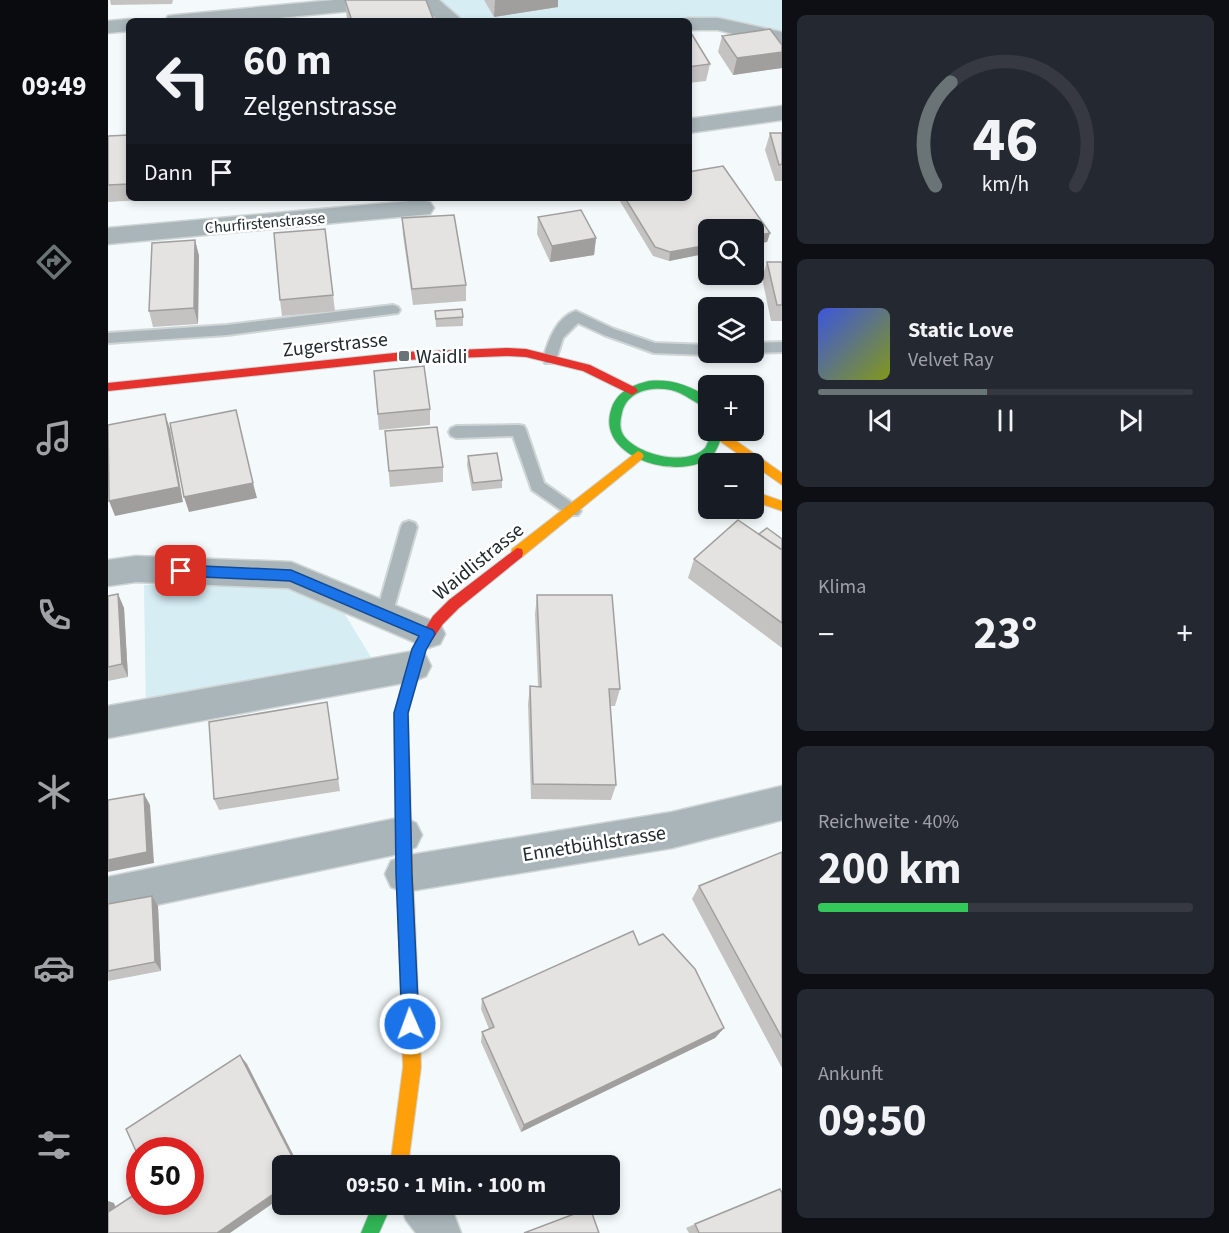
<!DOCTYPE html>
<html lang="de">
<head>
<meta charset="utf-8">
<style>
	body { margin:0; font-family:"Source Sans 3",sans-serif; background:#242831; color:#f1f3f6; height:100vh; display:flex; flex-direction:column; font-size:22px; white-space:nowrap }
	* { box-sizing:border-box; margin:0 }
	p { font-size:20px; color:#9ea1a6 }
	.icon { flex:none; width:33px; height:33px; fill:none; stroke:currentColor; stroke-width:2; stroke-linecap:round; stroke-linejoin:round }
	.map { position:relative; flex:1; overflow:hidden }
	.drawer { display:flex; flex-direction:column; gap:15px; padding:15px; background:#0d0f14; width:447px }
	.drawer>* { flex:none }
	.banner { position:absolute; left:18px; top:18px; width:566px; height:183px; border-radius:9px; box-shadow:0 3px 9px #0003; background:#171b24; color:#f1f3f6; overflow:hidden }
	.tools { position:absolute; left:590px; top:219px; display:grid; gap:12px }
	.tools a { display:grid; place-items:center; width:66px; height:66px; border-radius:9px; background:#171b24; box-shadow:0 3px 9px #0003; font-size:30px }
	.speed { position:absolute; left:18px; top:1137px; display:flex; gap:12px; font-size:30px; font-weight:700; text-align:center }
	.speed>* { display:grid; place-content:center; width:78px; height:78px; border-radius:50%; background:#171b24; box-shadow:0 3px 9px #0003; line-height:1 }
	.speed .limit { border:9px solid #d22; background:#fff; color:#111 }
	.pin { position:absolute; display:grid; place-items:center; width:51px; height:51px; color:#fff; margin:-26px; border-radius:12px; box-shadow:0 3px 9px #0006 }
	.me { position:absolute; width:66px; margin:-33px; rotate:358deg; stroke-linejoin:round; filter:drop-shadow(0 0 4px #0008) }
	.turn { display:flex; align-items:center; gap:21px; height:126px; padding:0 18px; font-size:27px }
	.turn .icon { width:78px; height:78px; stroke-width:2.5 }
	.turn b { display:block; font-size:42px; line-height:51px }
	.then { display:flex; align-items:center; height:57px; padding:0 18px; background:#0003; gap:12px; font-size:22px }
	.big { font-size:45px; font-weight:700; line-height:1.1 }
	.drawer .card { flex:1; display:flex; flex-direction:column; justify-content:center; gap:9px; min-width:0; padding:0 21px; border-radius:9px; background:#242831 }
	.drawer .dial { align-items:center; gap:0 }
	.dial svg { height:156px; overflow:visible; fill:none; stroke:#363941; stroke-width:7; stroke-linecap:round; text-anchor:middle }
	.dial text { fill:#f1f3f6; stroke:none }
	.song { display:flex; align-items:center; gap:18px }
	.cover { width:72px; height:72px; border-radius:9px; background:linear-gradient(135deg,hsl(230 70% 55%),hsl(70 70% 35%)) }
	.played { height:6px; border-radius:3px; background:linear-gradient(90deg,#6a7375 45%,#363941 45%) }
	.keys { display:flex; justify-content:space-around; direction:ltr }
	.heat { display:flex; justify-content:space-between; align-items:center; font-size:33px; direction:ltr }
	.charge { height:9px; border-radius:4px; background:linear-gradient(90deg,#34c759 40%,#363941 0) }
	.trip { position:absolute; left:164px; top:1155px; width:348px; height:60px; border-radius:9px; background:#171b24; box-shadow:0 3px 9px #0003; font-weight:700; line-height:60px; text-align:center }
	main { display:flex; flex:1; min-height:0 }
	.dock { display:flex; flex-direction:column; width:108px; justify-content:space-around; align-items:center; background:#090b0e; color:#9ea1a6 }
	.dock .icon { width:42px; height:42px }
	.dock .on { color:#6a7375 }
	.dock b { font-size:27px; color:#f1f3f6 }
	.map>svg:first-child { display:block }
	.green { fill:#d5edf3 }
	.lines { fill:none; stroke-linecap:round; stroke-linejoin:round }
	.lane-casing { stroke:#cfd4d5; stroke-width:4 }
	.street-casing { stroke:#cfd4d5; stroke-width:3 }
	.fast-casing { stroke:#cfd4d5; stroke-width:2 }
	.slow-casing { stroke:#cfd4d5; stroke-width:2 }
	.jam-casing { stroke:#cfd4d5; stroke-width:2 }
	.lane { fill:#a9b5b9; fill-rule:evenodd }
	.street { fill:#a9b5b9; fill-rule:evenodd }
	.fast { fill:#30b455; fill-rule:evenodd }
	.slow { fill:#ff9f0a; fill-rule:evenodd }
	.jam { fill:#e5322d; fill-rule:evenodd }
	.wall { fill:#c4c3c2 }
	.shaded-wall { fill:#a09f9e }
	.building { fill:#e4e3e1; stroke:#a09f9e; stroke-width:1.5 }
	.route { fill:#1a73e8; stroke:#114b97; stroke-width:1.5 }
	.poi-dot { fill:#6a7375; stroke:#fff; stroke-width:2 }
	.labels { text-anchor:middle; stroke-width:5; stroke-linejoin:round; paint-order:stroke }
	.far-street-label { font-size:16px; fill:#202b2d; stroke:#fff }
	.street-label { font-size:20px; fill:#202b2d; stroke:#fff }
	.poi-label { font-size:20px; fill:#202b2d; stroke:#fff; text-anchor:start }
</style>
</head>
<body>
<main>
<nav class="dock">
<b>09:49</b>
<svg class="icon on" aria-label="directions" viewBox="0 0 24 24"><path d="M12 3l9 9-9 9-9-9zM9 14v-3h6M13 9l2 2-2 2"/></svg>
<svg class="icon" aria-label="music" viewBox="0 0 24 24"><path d="M9 18V5l10-2v13"/><circle cx="6" cy="18" r="3"/><circle cx="16" cy="16" r="3"/></svg>
<svg class="icon" aria-label="phone" viewBox="0 0 24 24"><path d="M5 4h4l2 5-3 2q2 4 5 5l2-3 5 2v4C11 20 4 13 5 4z"/></svg>
<svg class="icon" aria-label="climate" viewBox="0 0 24 24"><path d="M12 3v18M4 7l16 10M4 17L20 7"/></svg>
<svg class="icon" aria-label="car" viewBox="0 0 24 24"><path d="M5 17H2v-5l4-1 3-4h7l3 4 3 1v5h-3M9 17h6M6 11h13"/><circle cx="7" cy="17" r="2"/><circle cx="17" cy="17" r="2"/></svg>
<svg class="icon" aria-label="filters" viewBox="0 0 24 24"><path d="M4 7h16M4 17h16"/><circle cx="9" cy="7" r="2"/><circle cx="15" cy="17" r="2"/></svg>
</nav>
<div class="map">
<svg width="674" height="1233" viewBox="0 0 674 1233">
	<rect width="100%" height="100%" fill="#f4fafb"/>
	<g class="green">
		<path d="M318 0H674V39L580 21H344Z"/>
		<path d="M183 575 224 593 272 672 38 715 36 585Z"/>
	</g>
	<g class="lines">
		<defs>
			<g id="lane">
				<path d="M285 305 290 307 292 310 290 313 119 335 0 343V333L119 325Z"/>
				<path d="M468 311 506 329 547 343 600 345V352H605L600 355 546 353 496 335 470 323 455 338 447 363H437L435 359C440 342 448 317 468 311Z"/>
				<path d="M674 342V352L645 353 644 352 645 343Z"/>
				<path d="M411 425 416 426 418 430 436 483 470 507 473 511 470 515H460L424 490 405 436 348 438 343 436 341 432 343 428 348 426Z"/>
				<path d="M301 521 307 523 309 527 284 615 282 620 276 622 270 620 268 615 293 527 295 523Z"/>
			</g>
			<g id="street">
				<path d="M226 0H306L302 4 295 6 137 21H57L60 16 68 15Z"/>
				<path d="M307 0H331L355 21H331Z"/>
				<path d="M580 18H610L674 32V46L610 30H580V21H571Z"/>
				<path d="M21 19 29 21H21V31L0 33V21Z"/>
				<path d="M674 106V120L580 133V119Z"/>
				<path d="M313 200 322 202 326 208 322 214 0 244V228Z"/>
				<path d="M28 556 183 562 332 624 337 634 332 644 320 648 180 588 28 582 0 586V560Z"/>
				<path d="M306 651 318 656 323 666 318 676 306 681 0 738V706Z"/>
				<path d="M674 786V820L564 848 296 892 283 887 277 874 283 861 296 856 564 812Z"/>
				<path d="M295 817 308 823 314 835 308 847 295 853 0 915V877Z"/>
				<path d="M292 1204H342L353 1233H308L298 1220Z"/>
			</g>
			<g id="fast">
				<path d="M541 381C563 379 582 385 600 398V408C587 404 577 393 563 390 543 386 519 391 514 413 512 421 511 429 516 436 530 455 579 467 597 448 600 444 602 435 604 430H616C613 437 611 446 607 452 584 484 487 462 503 410 508 392 524 385 541 381Z"/>
				<path d="M265 1204H284L271 1233H253Z"/>
			</g>
			<g id="slow">
				<path d="M606 431H614L674 473V485L606 437 604 434Z"/>
				<path d="M530 451 534 453 536 456 534 459 414 557H404L403 553 404 549Z"/>
				<path d="M645 491 674 501V511L645 501Z"/>
				<path d="M296 841 301 843 304 848 313 1067 300 1166H282L295 1067 288 848 291 843Z"/>
			</g>
			<g id="jam">
				<path d="M399 348 418 349 482 365 528 388 530 391 524 395 475 371 418 357 399 356 296 360 0 391V383L296 352Z"/>
				<path d="M409 548 414 549 415 553 414 557 351 608 335 624 317 651 300 713 304 848 301 853 296 855 291 853 288 848 286 713 304 649 325 616 341 600Z"/>
			</g>
		</defs>
		<use href="#lane" class="lane-casing"/>
		<use href="#street" class="street-casing"/>
		<use href="#fast" class="fast-casing"/>
		<use href="#slow" class="slow-casing"/>
		<use href="#jam" class="jam-casing"/>
		<use href="#lane" class="lane"/>
		<use href="#street" class="street"/>
		<use href="#fast" class="fast"/>
		<use href="#slow" class="slow"/>
		<use href="#jam" class="jam"/>
	</g>
	<g class="wall">
		<path d="M2 0H65L64 4 3 5Z"/>
		<path d="M237 0H318L326 21H239Z"/>
		<path d="M376 0H450V7L386 17Z"/>
		<path d="M580 28 602 64 598 81 580 83Z"/>
		<path d="M614 36 674 68 625 75 610 52Z"/>
		<path d="M662 133H674V181H667L657 150Z"/>
		<path d="M21 135V198H35V200L0 202V136Z"/>
		<path d="M510 198H580L662 233 659 242 561 261 545 256Z"/>
		<path d="M430 217 488 238 486 255 442 262 429 234Z"/>
		<path d="M294 218 358 285V301L305 305 295 235Z"/>
		<path d="M217 229 227 311 174 316 172 300Z"/>
		<path d="M87 240 91 256 90 324 45 327 41 311Z"/>
		<path d="M659 262H674V321H663L654 278Z"/>
		<path d="M327 311 355 317V326L328 327Z"/>
		<path d="M266 371 322 409V425L271 430Z"/>
		<path d="M277 431 335 467V482L282 487Z"/>
		<path d="M360 456 394 480V488L364 491 359 465Z"/>
		<path d="M651 534 674 539V648L580 578 586 559Z"/>
		<path d="M10 594 16 608 20 677 0 681V596Z"/>
		<path d="M429 595 512 689 507 706H502L508 785 503 800 423 799 420 704 422 686H430L427 614Z"/>
		<path d="M221 715 232 791 111 810 106 799Z"/>
		<path d="M674 852V1068L584 899 591 886Z"/>
		<path d="M0 904 50 906 53 971 0 981Z"/>
		<path d="M531 945 616 1028 607 1038 413 1132 373 1042 374 1032 381 1029 373 1009 374 999Z"/>
		<path d="M587 1224 674 1233H581L578 1228Z"/>
	</g>
	<g class="shaded-wall">
		<path d="M387 0H450V7L386 17Z"/>
		<path d="M674 52V68L625 75 629 58Z"/>
		<path d="M662 233 659 242 645 244V236Z"/>
		<path d="M488 238 486 255 442 262 444 246Z"/>
		<path d="M87 240 91 256 90 324 86 308Z"/>
		<path d="M600 245V253L561 261 562 252Z"/>
		<path d="M57 414 62 429 75 502 7 516 1 501Z"/>
		<path d="M145 483 149 498 81 512 76 497Z"/>
		<path d="M10 594 16 608 20 677 14 664Z"/>
		<path d="M36 794 42 805 46 863 0 872V860Z"/>
		<path d="M44 896 50 906 53 971 47 962Z"/>
		<path d="M616 1028 607 1038 413 1132 416 1125Z"/>
		<path d="M132 1055 139 1064 191 1166H189Z"/>
		<path d="M174 1188V1197L122 1233H109Z"/>
		<path d="M0 1201 6 1203 11 1216 0 1212Z"/>
	</g>
	<g class="building">
		<path d="M237 0H318L326 21H244Z"/>
		<path d="M580 28 602 64 580 67Z"/>
		<path d="M662 29 674 45V52L629 58 614 36Z"/>
		<path d="M662 133H674V164L671 165Z"/>
		<path d="M21 135V184L0 185V136Z"/>
		<path d="M615 166 662 233 645 236V230H600V245L562 252 547 247 517 198H580V172Z"/>
		<path d="M473 210 488 238 444 246 430 217Z"/>
		<path d="M346 215 358 285 304 289 294 218Z"/>
		<path d="M217 229 225 295 172 300 166 233Z"/>
		<path d="M87 240 86 308 41 311 44 243Z"/>
		<path d="M659 262H674V305H669Z"/>
		<path d="M354 309 355 317 328 319 327 311Z"/>
		<path d="M316 366 322 409 270 414 266 371Z"/>
		<path d="M128 410 145 483 76 497 62 423Z"/>
		<path d="M57 414 71 487 1 501 0 425Z"/>
		<path d="M329 427 335 467 281 471 277 431Z"/>
		<path d="M389 453 394 480 365 483 360 456Z"/>
		<path d="M630 520 674 550V623L586 559Z"/>
		<path d="M659 528 674 539V548L673 549 651 534Z"/>
		<path d="M10 594 14 664 0 667V596Z"/>
		<path d="M429 595H504L512 689H501L508 785 425 784 422 686 433 687Z"/>
		<path d="M219 702 230 779 106 799 101 722Z"/>
		<path d="M36 794 39 852 0 860V800Z"/>
		<path d="M674 852V1038L591 886Z"/>
		<path d="M44 896 47 962 0 971V904Z"/>
		<path d="M525 931 531 945 555 934 587 969 616 1028 416 1125 374 1032 386 1027 374 999Z"/>
		<path d="M132 1055 189 1166H174V1188L109 1233H0V1212L32 1191V1202H82V1150H32V1160L18 1129Z"/>
		<path d="M672 1189 674 1193V1233H591L587 1224Z"/>
		<path d="M482 1208 491 1233H416Z"/>
	</g>
	<path class="route" d="M73 565 183 570 325 630 327 634 318 650 300 713 304 874 311 1024 308 1030 302 1032 296 1030 294 1024 288 874 286 713 304 649 311 636 182 581 73 576 66 571Z"/>
	<rect class="poi-dot" x="290" y="350" width="12" height="12" rx="3"/>
	<g class="labels">
		<g class="far-street-label">
			<text transform="translate(157 222) rotate(-5)" y="6">Churfirstenstrasse</text>
		</g>
		<g class="street-label">
			<text transform="translate(227 344) rotate(-6)" y="7">Zugerstrasse</text>
			<text transform="translate(370 561) rotate(-39)" y="7">Waidlistrasse</text>
			<text transform="translate(486 843) rotate(-9)" y="7">Ennetbühlstrasse</text>
		</g>
		<g class="poi-label">
			<text x="308" y="363">Waidli</text>
		</g>
	</g>
</svg>
<div class="tools">
<a><svg class="icon" aria-label="search" viewBox="0 0 24 24"><circle cx="10" cy="10" r="6"/><path d="M15 15l6 6"/></svg></a>
<a><svg class="icon" aria-label="layers" viewBox="0 0 24 24"><path d="M12 4l9 5-9 5-9-5zM3 14l9 5 9-5"/></svg></a>
<a>+</a>
<a>−</a>
</div>
<div class="speed"><div class="limit">50</div></div>
<div class="pin" style="left:73px;top:571px;background:#d93025"><svg class="icon" aria-label="arrive" viewBox="0 0 24 24"><path d="M6 21V4h12l-3 4 3 4H6"/></svg></div>
<svg class="me" style="left:302px;top:1024px" viewBox="-20 -20 40 40"><circle r="17" fill="#1a73e8" stroke="#fff" stroke-width="3"/><path d="M0-11L8 9 0 5-8 9z" fill="#fff"/></svg>
<div class="trip">09:50 · 1 Min. · 100 m</div>
<div class="banner">
<div class="turn"><svg class="icon" aria-label="left" viewBox="0 0 24 24"><path d="M17 20v-9H6M10 6l-5 5 5 5"/></svg><div><b>60 m</b>Zelgenstrasse</div></div>
<div class="then">Dann<svg class="icon" aria-label="arrive" viewBox="0 0 24 24"><path d="M6 21V4h12l-3 4 3 4H6"/></svg></div>
</div>
</div>
<section class="drawer">
<div class="card dial"><svg viewBox="0 0 100 80">
<path d="M14 69A42 42 0 1 1 86 69"/>
<path d="M14 69A42 42 0 0 1 22 16" stroke="#6a7375"/>
<text x="50" y="56" font-size="32" font-weight="700">46</text>
<text x="50" y="72" font-size="11">km/h</text>
</svg></div>
<div class="card">
<div class="song"><i class="cover"></i><div><b>Static Love</b><p>Velvet Ray</p></div></div>
<div class="played"></div>
<div class="keys"><svg class="icon" aria-label="previous" viewBox="0 0 24 24"><path d="M18 5L8 12l10 7zM5 5v14"/></svg><svg class="icon" aria-label="pause" viewBox="0 0 24 24"><path d="M8 5v14M16 5v14"/></svg><svg class="icon" aria-label="next" viewBox="0 0 24 24"><path d="M6 5l10 7-10 7zM19 5v14"/></svg></div>
</div>
<div class="card"><p>Klima</p>
<div class="heat"><a>−</a><b class="big">23°</b><a>+</a></div>
</div>
<div class="card"><p>Reichweite · 40%</p><b class="big">200 km</b><div class="charge"></div></div>
<div class="card"><p>Ankunft</p><b class="big">09:50</b></div>
</section>
</main>
</body>
</html>
